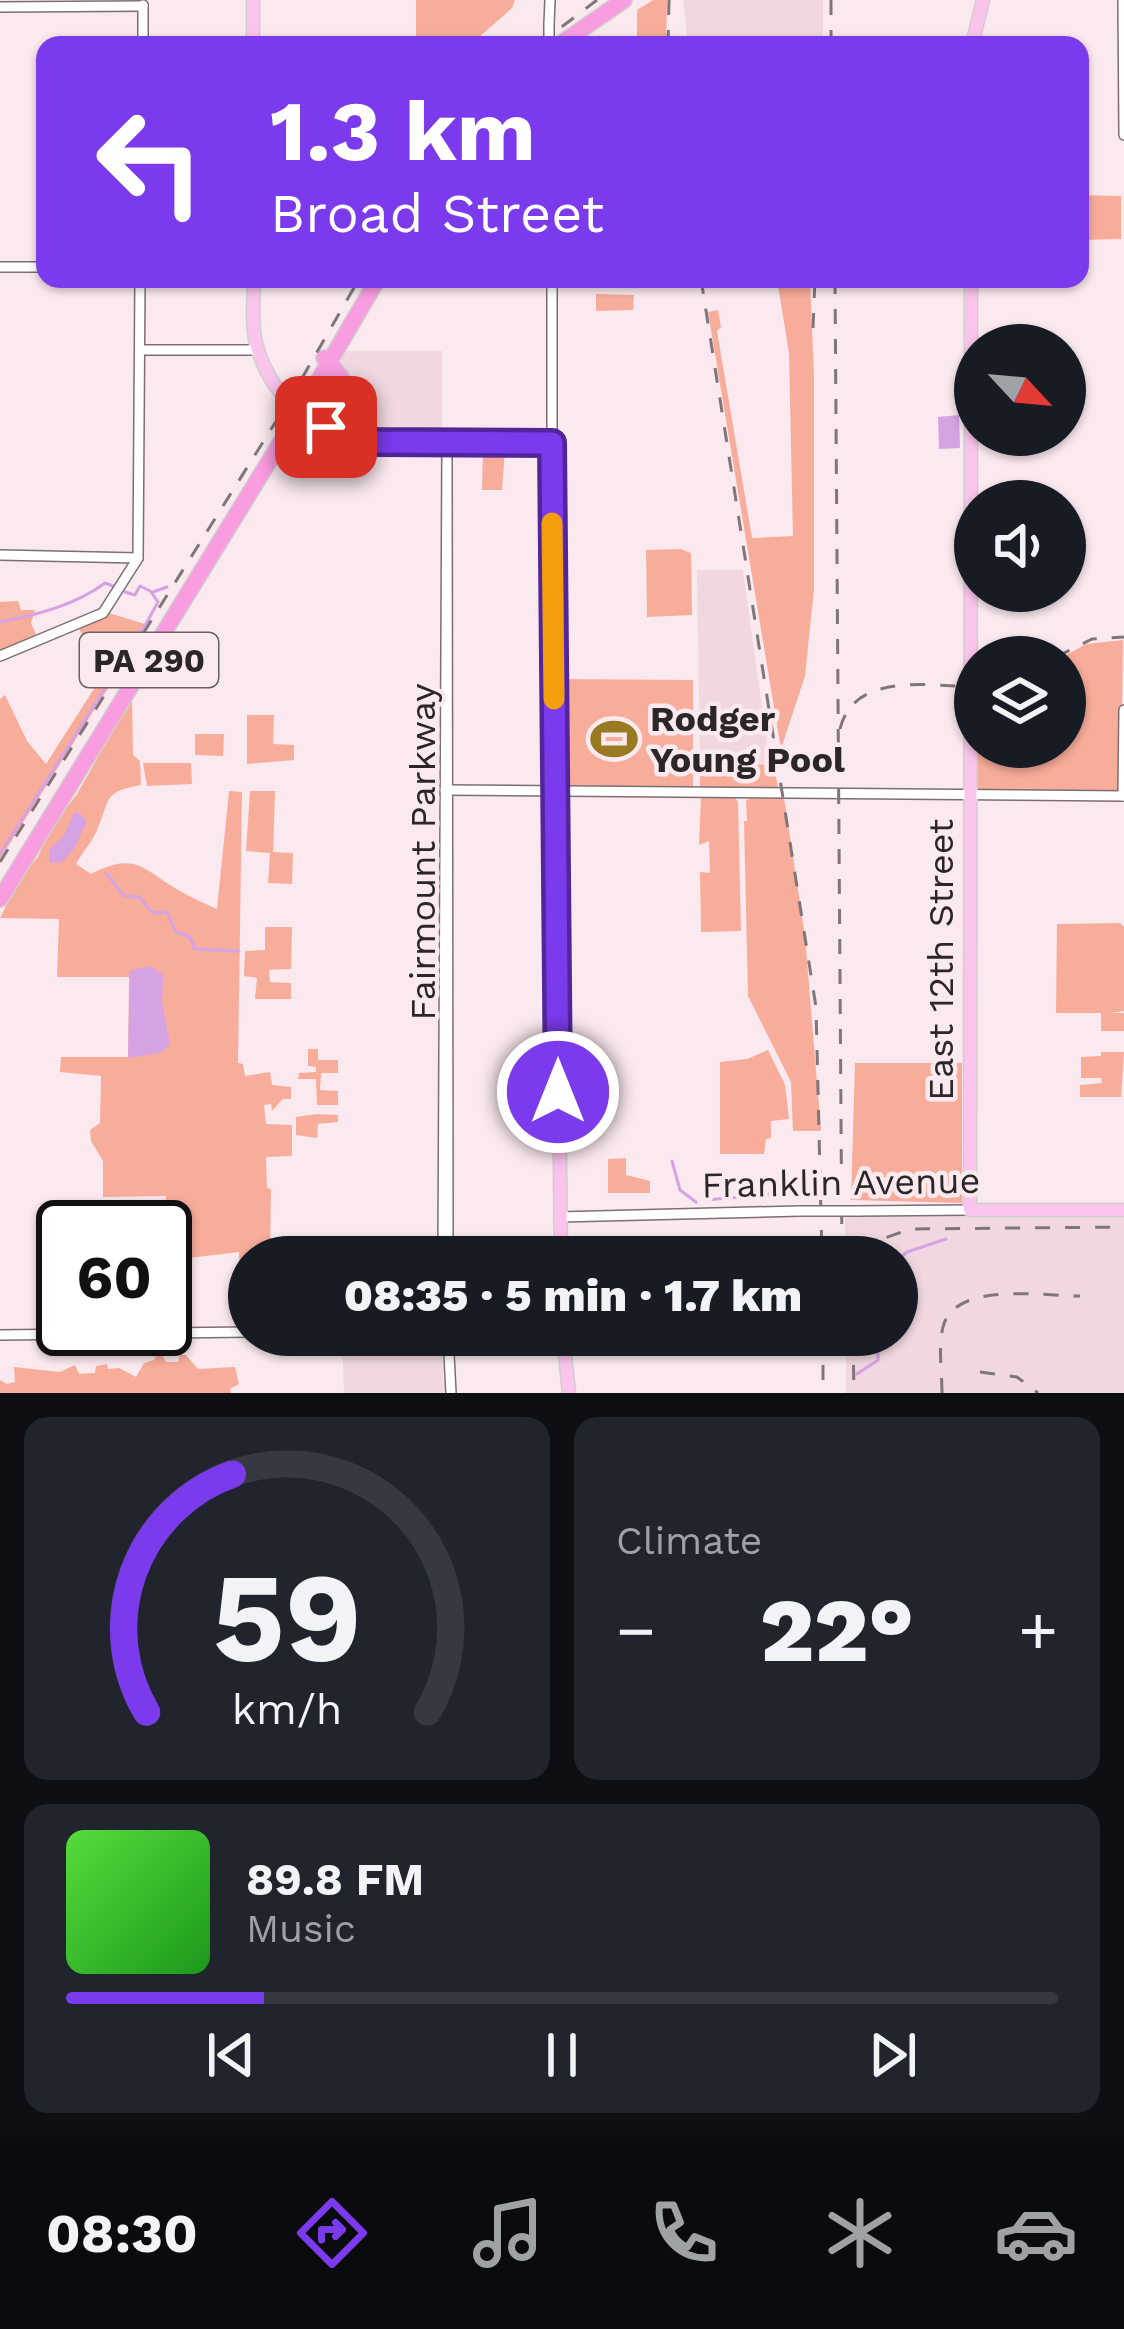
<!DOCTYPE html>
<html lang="en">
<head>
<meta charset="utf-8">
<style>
	body { margin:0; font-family:"Work Sans",sans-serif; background:#20242c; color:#f1f3f6; height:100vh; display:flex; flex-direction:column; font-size:45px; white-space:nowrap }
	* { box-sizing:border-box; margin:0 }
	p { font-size:39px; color:#9ea1a6 }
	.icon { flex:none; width:66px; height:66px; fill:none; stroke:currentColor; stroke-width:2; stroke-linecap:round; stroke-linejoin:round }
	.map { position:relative; height:1393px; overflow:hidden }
	.side { display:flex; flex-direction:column; gap:24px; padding:24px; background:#0d0f14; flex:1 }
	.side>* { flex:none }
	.banner { position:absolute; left:36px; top:36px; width:1053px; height:252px; border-radius:24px; box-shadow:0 3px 9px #0004; background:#7c3aed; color:#fff; overflow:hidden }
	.needle { width:78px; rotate:116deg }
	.tools { position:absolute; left:954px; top:324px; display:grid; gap:24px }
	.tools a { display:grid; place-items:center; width:132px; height:132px; border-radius:50%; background:#171b24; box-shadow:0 3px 9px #0004; font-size:60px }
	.speed { position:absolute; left:36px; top:1200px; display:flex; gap:24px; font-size:60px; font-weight:700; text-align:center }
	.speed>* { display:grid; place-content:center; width:156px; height:156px; border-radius:50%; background:#171b24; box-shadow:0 3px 9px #0004; line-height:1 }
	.speed .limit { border:6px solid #111; border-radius:18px; background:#fff; color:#111 }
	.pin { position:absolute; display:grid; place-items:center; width:102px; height:102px; color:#fff; margin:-51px; border-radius:24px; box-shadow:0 6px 18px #0006 }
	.me { position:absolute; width:132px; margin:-66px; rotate:0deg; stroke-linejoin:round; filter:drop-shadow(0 0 9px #0008) }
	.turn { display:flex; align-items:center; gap:42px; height:252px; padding:0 36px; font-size:54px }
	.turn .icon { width:156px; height:156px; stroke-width:2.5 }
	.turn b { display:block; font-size:84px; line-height:102px }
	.big { font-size:90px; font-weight:800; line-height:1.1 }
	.side .widget { flex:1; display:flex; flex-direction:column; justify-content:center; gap:18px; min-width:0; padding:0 42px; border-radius:24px; background:#20242c }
	.side .dial { align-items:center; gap:0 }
	.dial svg { height:312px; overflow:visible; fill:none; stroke:#363941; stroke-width:7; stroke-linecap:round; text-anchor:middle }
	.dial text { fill:#f1f3f6; stroke:none }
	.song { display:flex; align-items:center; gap:36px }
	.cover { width:144px; height:144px; border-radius:18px; background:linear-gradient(135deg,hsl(110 70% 55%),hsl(120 70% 35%)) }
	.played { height:12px; border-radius:6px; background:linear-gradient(90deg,#7c3aed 20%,#363941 20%) }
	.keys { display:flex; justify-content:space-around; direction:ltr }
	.heat { display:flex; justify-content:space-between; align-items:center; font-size:66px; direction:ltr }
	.side .tiles { flex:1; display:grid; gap:24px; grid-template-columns:1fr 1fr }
	.widget:last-child { grid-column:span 2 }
	.trip { position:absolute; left:228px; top:1236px; width:690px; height:120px; border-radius:60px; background:#171b24; box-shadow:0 3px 9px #0004; font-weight:800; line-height:120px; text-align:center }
	.menu { display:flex; height:192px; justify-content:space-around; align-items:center; background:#090b0e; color:#9ea1a6 }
	.menu .icon { width:84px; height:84px }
	.menu .selected { color:#7c3aed }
	.menu b { font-size:54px; color:#f1f3f6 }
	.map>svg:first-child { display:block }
	.built { fill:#f1d8e0 }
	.green { fill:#f8ac9a }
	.water { fill:#d5a2e3 }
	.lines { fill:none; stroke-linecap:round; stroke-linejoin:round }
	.stream { stroke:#d5a2e3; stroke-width:3 }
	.secondary-casing { stroke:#7c6e73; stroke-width:12 }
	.primary-casing { stroke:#d0cfcf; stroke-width:15 }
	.highway-casing { stroke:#d0cfcf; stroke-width:18 }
	.secondary { stroke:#fff; stroke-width:9 }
	.primary { stroke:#fbc4ec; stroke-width:12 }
	.highway { stroke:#f99ce0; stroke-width:15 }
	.rail { stroke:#807679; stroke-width:3; stroke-dasharray:15 15; stroke-linecap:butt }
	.secondary-bridge-casing { stroke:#7c6e73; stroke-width:12; stroke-linecap:butt }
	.highway-bridge-casing { stroke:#d0cfcf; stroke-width:18; stroke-linecap:butt }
	.secondary-bridge { stroke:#fff; stroke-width:9 }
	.highway-bridge { stroke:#f99ce0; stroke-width:15 }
	.route-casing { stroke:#51269a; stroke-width:30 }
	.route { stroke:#7c3aed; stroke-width:21 }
	.slow { stroke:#f59e0b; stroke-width:21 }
	.labels { text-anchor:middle; stroke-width:9; stroke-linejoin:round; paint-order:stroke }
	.shield { fill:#fae9ef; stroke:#696063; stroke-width:3 }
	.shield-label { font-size:33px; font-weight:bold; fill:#2b2627 }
	.poi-label { font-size:36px; font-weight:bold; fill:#2b2627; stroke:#fae9ef; text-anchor:start }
	.street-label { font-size:36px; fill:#2b2627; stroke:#fae9ef }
</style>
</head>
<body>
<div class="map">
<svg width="1124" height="1393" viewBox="0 0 1124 1393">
	<rect width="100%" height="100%" fill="#fae9ef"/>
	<g class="built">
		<path d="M683 0H823V45H688Z"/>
		<path d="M338 351H442V437L389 438 358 432 337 364Z"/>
		<path d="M697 570H743L770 765 700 764Z"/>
		<path d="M1124 1214V1393H846V1335H897V1257H845V1215Z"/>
		<path d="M441 1335 444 1393H344L342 1335Z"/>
	</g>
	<g class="green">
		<path d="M416 0H515L512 8 470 45H416Z"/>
		<path d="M653 0H667L666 45H637V10Z"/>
		<path d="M1080 195 1121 196V239L1080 240Z"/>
		<path d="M777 279H810L814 377V589L805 676 781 749 708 312 718 310 721 327 717 331 752 538 793 536 789 353Z"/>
		<path d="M596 294 634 295 633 310 596 311Z"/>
		<path d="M505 448 502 490H482L483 449Z"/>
		<path d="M681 549 691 553 692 615 647 617 646 550Z"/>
		<path d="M18 601 21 610H35L31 623 37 637 0 652V602Z"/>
		<path d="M109 613 148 625 0 859V699L5 695 27 741 46 764 97 684 91 669 107 656 108 649 98 632 82 635 79 628Z"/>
		<path d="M1123 640 1121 784 1117 793 977 792 976 747H1065L1063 657 1086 644Z"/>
		<path d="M557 679 693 680V788L558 785Z"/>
		<path d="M132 697 133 755 140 761 141 785C102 792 111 799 97 830 92 842 82 853 76 864L91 874C136 851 142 869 180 891 192 898 204 903 217 909L229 791 242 792 238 1063 243 1064 245 1076 270 1072 272 1085 291 1087V1099H283L272 1111 271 1104 264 1105 266 1124 292 1125V1156L266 1157 267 1188 271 1189 270 1254 249 1257V1289L241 1290 239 1252 173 1260 172 1245H165L166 1196 103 1197V1161L91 1141 90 1130 100 1123 101 1076 60 1072 61 1057H128L129 977H57L59 919 0 918 21 876 38 857 48 832 77 794Z"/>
		<path d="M247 715H274L273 744 294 745V760L247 764Z"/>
		<path d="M195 734H224L223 756 195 755Z"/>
		<path d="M143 763H191L192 784 147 786Z"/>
		<path d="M700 764 774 765 778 788 700 787Z"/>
		<path d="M250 791H275L273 852 293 853 292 884 268 883 270 853 246 851Z"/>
		<path d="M701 796 734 797 738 802 741 931 701 932 700 872 710 873 709 841 699 845Z"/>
		<path d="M752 797 784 798 805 936 821 1131H793L791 1082 748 996 744 821H747L746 801Z"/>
		<path d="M1120 923 1124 927V1011L1111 1013H1124V1031H1101V1013H1056L1057 924Z"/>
		<path d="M265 927H292L291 969 269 970 270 982 291 983V999H255L257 978 244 976 245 951 265 950Z"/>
		<path d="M532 1047 554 1048 555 1122H531Z"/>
		<path d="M308 1049H318V1060H338V1073H321L320 1090 338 1091V1105H317L316 1079H298L299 1073 316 1072V1067L308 1066Z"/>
		<path d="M768 1050 785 1085 789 1119 771 1121V1138L766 1139 764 1154H720V1062L747 1059Z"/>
		<path d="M1101 1052H1124L1121 1097H1080V1085L1102 1083 1101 1078H1081V1057L1101 1056Z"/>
		<path d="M855 1063H962V1203L851 1200Z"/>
		<path d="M317 1114 338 1115V1122L318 1124 317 1138 296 1135V1117Z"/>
		<path d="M626 1158V1175L650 1181V1193H608V1159Z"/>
		<path d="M159 1349 166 1362H178L180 1355H186L198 1369 235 1367 239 1384 230 1389 231 1393H0V1380L7 1384 15 1382 14 1367 60 1372 75 1365 79 1374 95 1373 96 1366 107 1364 108 1369 119 1368 136 1377 144 1363 154 1360Z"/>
	</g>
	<g class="water">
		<path d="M959 415 960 448 939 449 938 417Z"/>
		<path d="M78 812 87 821 74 849 62 862 49 863V850L65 834 73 814Z"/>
		<path d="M150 966 163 975 162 1002 170 1045 160 1053 128 1058 130 971Z"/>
	</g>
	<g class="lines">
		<g class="stream">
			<path d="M125 592 135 595 140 586 150 591"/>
			<path d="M153 592 167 587"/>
			<path d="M0 622C36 615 76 605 105 583L113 586"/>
			<path d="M0 854 147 622 158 602 151 592"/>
			<path d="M106 873 124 896 139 897 153 913 167 912 176 932 189 936 195 949 239 951"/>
			<path d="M672 1161 680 1190 696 1202"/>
			<path d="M751 1196 787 1192"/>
			<path d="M705 1200 741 1197"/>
			<path d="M897 1260 907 1252 946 1239"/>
			<path d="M857 1374 878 1360V1335"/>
		</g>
		<defs>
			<g id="secondary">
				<path d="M1123 0 1124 135"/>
				<path d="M0 7 143 6"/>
				<path d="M549 24 550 0"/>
				<path d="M143 45V5"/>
				<path d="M0 267H45"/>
				<path d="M552 279V443"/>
				<path d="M142 350H259"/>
				<path d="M0 555 138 558"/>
				<path d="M0 656 103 613 138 558 140 279"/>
				<path d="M445 790 1124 796"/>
				<path d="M1123 796 1124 710"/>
				<path d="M857 1211 970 1210"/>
				<path d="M559 1217 799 1211"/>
				<path d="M443 1257 447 449 448 1257"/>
				<path d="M0 1335 249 1332"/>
				<path d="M448 1335 451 1393"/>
			</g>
			<g id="primary">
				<path d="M253 0V45"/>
				<path d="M972 45 983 0"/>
				<path d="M254 279C254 299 251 324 256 343 289 471 452 442 552 443L561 1257"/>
				<path d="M971 279 970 1210H1124"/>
				<path d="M563 1335 569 1393"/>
			</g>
			<g id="highway">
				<path d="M559 45 624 0"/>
				<path d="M324 358C352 384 355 400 351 437"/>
				<path d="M304 405 378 279"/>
				<path d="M0 899 297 416"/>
			</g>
		</defs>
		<use href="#secondary" class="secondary-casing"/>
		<use href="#primary" class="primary-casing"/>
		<use href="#highway" class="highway-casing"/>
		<use href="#secondary" class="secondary"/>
		<use href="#primary" class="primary"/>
		<use href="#highway" class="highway"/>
		<g class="rail">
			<path d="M831 0V45"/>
			<path d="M538 45 597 0"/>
			<path d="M668 45 669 0"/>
			<path d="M701 279 816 1007 822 1257"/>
			<path d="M835 279 842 1257"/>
			<path d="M813 328 815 279"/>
			<path d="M1056 657 1092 639 1124 637"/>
			<path d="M840 729C854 671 931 686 975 687"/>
			<path d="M0 862 290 399 359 279"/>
			<path d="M864 1257 885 1238 910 1229 1124 1227"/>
			<path d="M823 1335V1393"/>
			<path d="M853 1335 854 1393"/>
			<path d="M980 1372 1017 1377 1038 1393"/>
			<path d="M942 1393C942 1372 938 1347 943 1327 954 1281 1043 1296 1080 1296"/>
		</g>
		<defs>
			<g id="secondary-bridge">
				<path d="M549 24V45"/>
				<path d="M799 1211H857"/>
			</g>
			<path id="highway-bridge" d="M293 411 299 400"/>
		</defs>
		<use href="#secondary-bridge" class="secondary-bridge-casing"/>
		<use href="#highway-bridge" class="highway-bridge-casing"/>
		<use href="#secondary-bridge" class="secondary-bridge"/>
		<use href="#highway-bridge" class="highway-bridge"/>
	</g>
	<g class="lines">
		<defs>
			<path id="route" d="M326 427 376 442 552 443 558 1092"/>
		</defs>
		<use href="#route" class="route-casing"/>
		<use href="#route" class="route"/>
		<path class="slow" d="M552 523 554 699"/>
	</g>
	<defs>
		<symbol id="stadium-bare" viewBox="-9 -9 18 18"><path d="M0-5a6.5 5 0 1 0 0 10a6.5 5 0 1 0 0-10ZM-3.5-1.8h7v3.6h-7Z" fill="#977a22" stroke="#fae9ef" stroke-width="2.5" paint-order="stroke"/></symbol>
	</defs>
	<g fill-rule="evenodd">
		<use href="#stadium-bare" x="581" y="706" width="66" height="66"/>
	</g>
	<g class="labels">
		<rect class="shield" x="80" y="633" width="138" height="54" rx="9"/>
		<g class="shield-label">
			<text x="149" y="672">PA 290</text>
		</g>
		<g class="poi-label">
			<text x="650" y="731">Rodger<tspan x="650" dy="41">Young Pool</tspan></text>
		</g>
		<g class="street-label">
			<text transform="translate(422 852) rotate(-90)" y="13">Fairmount Parkway</text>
			<text transform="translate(940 960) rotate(-90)" y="13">East 12th Street</text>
			<text transform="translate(841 1182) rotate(-1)" y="13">Franklin Avenue</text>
		</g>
	</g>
</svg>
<div class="tools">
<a><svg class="needle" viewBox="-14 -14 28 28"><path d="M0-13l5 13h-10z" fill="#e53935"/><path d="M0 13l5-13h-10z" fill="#9ea1a6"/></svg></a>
<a><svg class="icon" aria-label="sound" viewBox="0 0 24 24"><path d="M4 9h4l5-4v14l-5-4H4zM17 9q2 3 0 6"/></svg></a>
<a><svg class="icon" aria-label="layers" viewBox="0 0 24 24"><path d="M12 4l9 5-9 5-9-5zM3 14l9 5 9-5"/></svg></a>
</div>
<div class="speed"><div class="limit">60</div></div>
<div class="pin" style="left:326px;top:427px;background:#d93025"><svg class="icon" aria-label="arrive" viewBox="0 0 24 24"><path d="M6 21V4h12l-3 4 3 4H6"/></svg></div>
<svg class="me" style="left:558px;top:1092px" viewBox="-20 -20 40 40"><circle r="17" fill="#7c3aed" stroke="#fff" stroke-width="3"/><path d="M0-11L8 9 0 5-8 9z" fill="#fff"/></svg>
<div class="trip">08:35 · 5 min · 1.7 km</div>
<div class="banner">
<div class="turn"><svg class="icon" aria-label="left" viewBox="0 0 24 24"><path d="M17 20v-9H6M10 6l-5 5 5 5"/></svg><div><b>1.3 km</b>Broad Street</div></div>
</div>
</div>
<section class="side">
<div class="tiles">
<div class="widget dial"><svg viewBox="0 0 100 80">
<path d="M14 69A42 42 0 1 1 86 69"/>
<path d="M14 69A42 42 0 0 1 36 8" stroke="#7c3aed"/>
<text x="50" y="56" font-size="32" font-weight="700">59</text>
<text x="50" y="72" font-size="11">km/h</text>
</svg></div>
<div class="widget"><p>Climate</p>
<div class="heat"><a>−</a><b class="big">22°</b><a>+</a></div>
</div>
<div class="widget">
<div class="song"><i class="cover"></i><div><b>89.8 FM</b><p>Music</p></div></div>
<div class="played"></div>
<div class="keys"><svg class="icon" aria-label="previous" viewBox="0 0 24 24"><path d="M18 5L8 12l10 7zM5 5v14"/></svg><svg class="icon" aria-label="pause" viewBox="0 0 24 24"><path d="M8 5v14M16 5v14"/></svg><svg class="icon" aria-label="next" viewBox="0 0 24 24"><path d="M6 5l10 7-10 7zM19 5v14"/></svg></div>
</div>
</div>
</section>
<nav class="menu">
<b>08:30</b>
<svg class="icon selected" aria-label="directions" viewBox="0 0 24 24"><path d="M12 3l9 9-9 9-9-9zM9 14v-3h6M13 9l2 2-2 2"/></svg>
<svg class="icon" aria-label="music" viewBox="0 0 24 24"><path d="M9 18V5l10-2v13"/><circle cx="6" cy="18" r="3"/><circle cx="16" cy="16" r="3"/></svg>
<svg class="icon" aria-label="phone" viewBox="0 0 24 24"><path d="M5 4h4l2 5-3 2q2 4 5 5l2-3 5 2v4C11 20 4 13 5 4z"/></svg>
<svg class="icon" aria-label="climate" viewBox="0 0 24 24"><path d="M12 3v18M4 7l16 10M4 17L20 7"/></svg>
<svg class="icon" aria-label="car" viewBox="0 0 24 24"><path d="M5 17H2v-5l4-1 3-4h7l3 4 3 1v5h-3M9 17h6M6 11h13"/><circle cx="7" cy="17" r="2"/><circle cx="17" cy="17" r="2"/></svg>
</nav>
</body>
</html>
